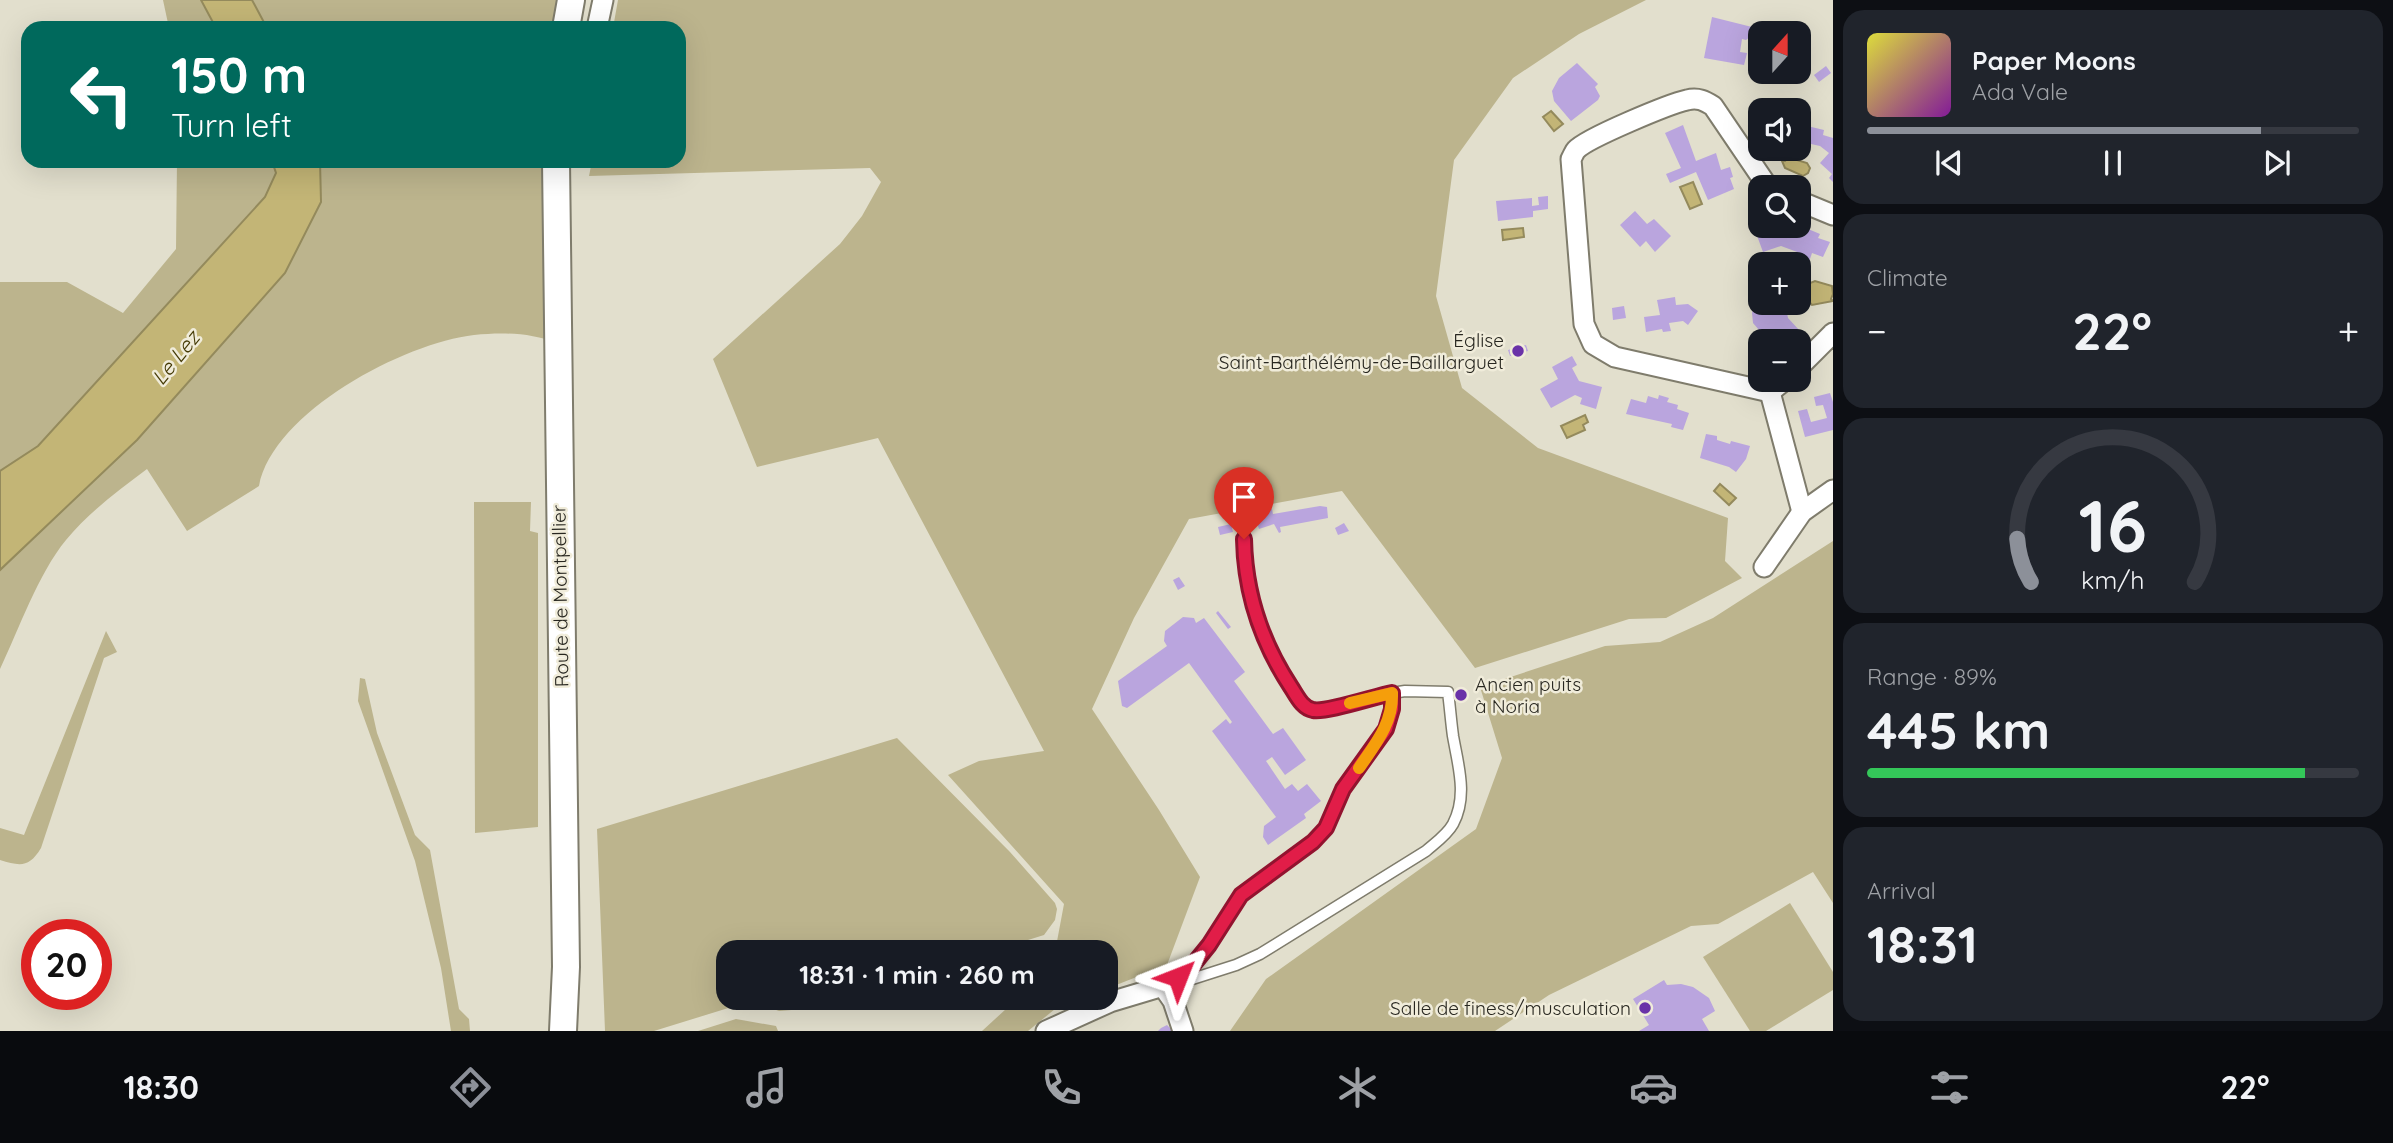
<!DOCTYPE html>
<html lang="en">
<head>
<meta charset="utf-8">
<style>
	body { margin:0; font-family:Quicksand,sans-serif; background:#20242c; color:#f1f3f6; height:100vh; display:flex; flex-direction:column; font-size:26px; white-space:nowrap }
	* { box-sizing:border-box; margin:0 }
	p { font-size:23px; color:#9ea1a6 }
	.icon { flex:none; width:38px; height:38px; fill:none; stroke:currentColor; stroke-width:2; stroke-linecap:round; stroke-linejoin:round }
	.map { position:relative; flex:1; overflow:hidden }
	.side { display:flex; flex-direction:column; gap:10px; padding:10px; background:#0d0f14; width:560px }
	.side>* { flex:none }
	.top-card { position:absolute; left:21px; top:21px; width:665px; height:147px; border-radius:21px; box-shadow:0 7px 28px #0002; background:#00695c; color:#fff; overflow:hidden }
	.needle { width:46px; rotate:21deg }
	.fabs { position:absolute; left:1748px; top:21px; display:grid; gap:14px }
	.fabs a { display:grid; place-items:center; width:63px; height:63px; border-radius:14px; background:#171b24; box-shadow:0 7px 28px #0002; font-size:35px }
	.speed { position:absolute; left:21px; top:919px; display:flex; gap:14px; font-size:35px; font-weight:700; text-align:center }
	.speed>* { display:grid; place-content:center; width:91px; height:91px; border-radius:50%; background:#171b24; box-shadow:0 7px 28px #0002; line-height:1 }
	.speed .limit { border:10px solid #d22; background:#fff; color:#111 }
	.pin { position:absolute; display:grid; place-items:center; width:60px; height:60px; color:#fff; margin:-72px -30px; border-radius:50% 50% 50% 0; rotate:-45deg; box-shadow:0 0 7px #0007 }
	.pin .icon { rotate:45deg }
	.me { position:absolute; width:77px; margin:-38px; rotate:45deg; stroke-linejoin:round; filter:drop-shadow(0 0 5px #0008) }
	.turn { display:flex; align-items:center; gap:24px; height:147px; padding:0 35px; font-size:32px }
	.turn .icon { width:91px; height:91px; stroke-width:2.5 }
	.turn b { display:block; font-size:49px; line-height:60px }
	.big { font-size:52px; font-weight:700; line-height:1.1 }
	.side .tile { flex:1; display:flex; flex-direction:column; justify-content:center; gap:10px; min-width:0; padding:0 24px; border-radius:21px; background:#20242c }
	.side .dial { align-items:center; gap:0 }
	.dial svg { height:182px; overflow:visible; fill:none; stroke:#363941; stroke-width:7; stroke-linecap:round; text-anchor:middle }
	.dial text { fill:#f1f3f6; stroke:none }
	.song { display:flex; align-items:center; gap:21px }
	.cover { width:84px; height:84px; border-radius:10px; background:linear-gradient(135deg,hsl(60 70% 55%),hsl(290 70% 35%)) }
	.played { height:7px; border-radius:4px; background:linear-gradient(90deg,#8c9099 80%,#363941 80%) }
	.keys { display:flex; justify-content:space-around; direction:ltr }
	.heat { display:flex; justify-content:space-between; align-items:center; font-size:38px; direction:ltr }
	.charge { height:10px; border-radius:5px; background:linear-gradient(90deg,#34c759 89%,#363941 0) }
	.trip { position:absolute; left:716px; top:940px; width:402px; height:70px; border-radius:21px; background:#171b24; box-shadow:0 7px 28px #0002; font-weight:700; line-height:70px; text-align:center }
	.menu { display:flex; height:112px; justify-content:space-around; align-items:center; background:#090b0e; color:#9ea1a6 }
	.menu .icon { width:49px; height:49px }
	.menu .active { color:#8c9099 }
	.menu b { font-size:32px; color:#f1f3f6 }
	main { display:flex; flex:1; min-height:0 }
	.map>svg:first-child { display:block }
	.green { fill:#bcb48d }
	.water { fill:#c3b576; stroke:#948a5c; stroke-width:2 }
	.building { fill:#baa5de }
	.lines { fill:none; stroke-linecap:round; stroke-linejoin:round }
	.lane-casing { stroke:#7f7c6c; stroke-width:13 }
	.street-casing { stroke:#7f7c6c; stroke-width:23 }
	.secondary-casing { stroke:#7f7c6c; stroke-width:30 }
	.lane { stroke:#fff; stroke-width:10 }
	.street { stroke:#fff; stroke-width:19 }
	.secondary { stroke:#fff; stroke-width:26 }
	.route-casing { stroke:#92132f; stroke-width:18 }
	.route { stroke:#e11d48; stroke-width:12 }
	.slow { stroke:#f59e0b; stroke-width:12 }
	.poi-dot { fill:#6a32a8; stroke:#f0ecda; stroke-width:2.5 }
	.labels { text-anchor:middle; stroke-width:5; stroke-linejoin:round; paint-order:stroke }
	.poi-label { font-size:19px; fill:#282720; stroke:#f0ecda; text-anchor:end }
	.street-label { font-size:19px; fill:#282720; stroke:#f0ecda }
	.water-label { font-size:21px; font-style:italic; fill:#453b06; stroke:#f0ecda }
</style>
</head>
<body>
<main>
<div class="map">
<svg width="1833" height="1031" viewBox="0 0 1833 1031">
	<rect width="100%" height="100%" fill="#e2dfcd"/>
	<g class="green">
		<path d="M163 0H571L566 28H169Z"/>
		<path d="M618 0H1646L1579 34 1513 78 1454 160 1436 296 1462 388 1538 448 1728 518 1725 561 1742 578 1666 618 1629 619 1475 668 1342 491 1189 519 1134 618 1092 709 1159 810 1200 877 1167 965 1106 989V952H1055L1064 904 948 775 979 761 1044 751 878 438 757 467 713 359 840 244 862 216 881 182 870 168 589 176 592 161H679V28H613Z"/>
		<path d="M177 161H556L558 343C530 333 504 332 474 335 404 343 273 412 259 486L187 531 147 469C118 491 89 512 66 540 38 574 19 629 0 669V282H67L123 313 176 249Z"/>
		<path d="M474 502H531L530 531 538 533V827L475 833Z"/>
		<path d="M1833 541V903L1813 872 1718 924 1691 926 1549 995 1495 1031H1230L1266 979 1476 829 1502 758 1480 687 1605 646 1660 642 1713 618Z"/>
		<path d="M106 631 117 652 104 658 41 848C29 868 20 866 0 860V828L24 835Z"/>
		<path d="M360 678 365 679 377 733 415 835 430 850 459 1009 469 1019 470 1031H451L441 968 415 861 358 701Z"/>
		<path d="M897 738 1010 852 1055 903 1057 909 1055 920 1044 935 989 952H728V998H841L804 1009 779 1011 751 1001 654 1031H605L597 829Z"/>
		<path d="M1790 903 1833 972V990L1766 1031H1750L1703 957Z"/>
		<path d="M1018 998H1084L1055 1009 1028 1031H982Z"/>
		<path d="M736 1019 776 1026 778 1031H698Z"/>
	</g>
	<g class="water">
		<path d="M201 0H252L267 28H216Z"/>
		<path d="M1551 111 1563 124 1554 131 1543 117Z"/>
		<path d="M1787 157 1807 163 1810 168 1808 173 1803 176 1785 168 1782 161H1785Z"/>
		<path d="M272 161H320L321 202 285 273 137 440 0 570V471L38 446 265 197 276 173Z"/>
		<path d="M1693 182 1702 204 1690 209 1680 187Z"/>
		<path d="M1523 228 1524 237 1503 240 1502 230Z"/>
		<path d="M1802 281 1808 284 1815 281 1832 286 1833 294 1831 299 1833 301 1812 305 1806 298 1804 292 1799 289V283Z"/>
		<path d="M1585 415 1588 422 1583 425 1585 430 1567 438 1561 426Z"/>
		<path d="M1720 484 1736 498 1729 505 1714 491Z"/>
	</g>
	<g class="building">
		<path d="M1712 17 1752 27 1756 32 1746 40 1742 39 1740 52 1747 53 1744 65 1704 58Z"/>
		<path d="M1577 63 1598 84 1595 87 1600 96 1598 100 1571 121 1554 101 1552 91 1559 78Z"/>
		<path d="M1826 66 1831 73 1819 82 1814 75Z"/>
		<path d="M1799 124 1824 130 1823 135 1833 138V182L1829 178 1832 174 1820 163 1829 153 1820 146 1811 144 1809 150 1799 148Z"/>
		<path d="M1683 125 1696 161 1716 153 1721 170 1730 167 1733 177 1730 178 1734 189 1708 200 1696 172 1670 183 1666 174 1681 168 1665 133Z"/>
		<path d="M1548 196V209L1533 211V217L1498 221 1496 201 1532 198V206L1539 205 1538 197Z"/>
		<path d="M1635 211 1647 224 1654 219 1671 236 1655 252 1646 241 1640 247 1620 225Z"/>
		<path d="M1801 226 1820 234 1818 238 1830 242 1823 257 1812 253 1808 265 1796 261 1800 253 1781 246 1763 252 1756 233 1770 227 1772 232 1780 229 1787 232 1789 227 1799 231Z"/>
		<path d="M1675 297 1676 305 1688 304 1698 311 1688 325 1683 321 1669 323 1671 331 1663 332 1662 329 1646 332 1644 317 1660 315 1657 300Z"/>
		<path d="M1760 300V303H1783L1786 308 1788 318 1800 331 1790 341H1782L1773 333 1759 330 1753 323 1752 313 1755 304Z"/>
		<path d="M1624 306 1626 318 1613 320 1612 308Z"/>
		<path d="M1526 345 1528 351 1510 356 1508 350Z"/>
		<path d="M1572 356 1577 365 1572 368 1579 381 1602 387 1596 409 1580 404 1582 398 1575 395 1551 408 1540 389 1558 379 1552 367Z"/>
		<path d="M1830 393 1833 402V430L1805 437 1798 411 1807 409 1811 422 1827 418 1823 405 1816 406 1814 397Z"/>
		<path d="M1659 395 1669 398 1667 402 1678 405 1677 409 1689 413 1683 430 1671 427 1672 424 1626 414 1631 399 1646 403 1648 396 1658 399Z"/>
		<path d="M1706 434 1717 436V440L1730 444 1731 441 1750 446 1746 459 1736 472 1729 467 1700 458Z"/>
		<path d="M1320 506 1327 507 1328 518 1280 527 1281 532 1279 533 1274 524 1259 529 1254 514 1272 509 1273 514Z"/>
		<path d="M1344 523 1349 531 1338 535 1335 528Z"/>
		<path d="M1231 524 1233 532 1220 535 1218 527Z"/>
		<path d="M1179 577 1185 586 1178 590 1173 580Z"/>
		<path d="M1218 611 1231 627 1228 629 1216 613Z"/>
		<path d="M1183 617 1194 618 1196 623 1204 618 1245 672 1234 681 1273 734 1283 728 1306 760 1285 775 1272 757 1266 761 1285 789 1292 784 1298 791 1307 784 1321 801 1304 814 1306 818 1268 845 1263 837 1264 826 1276 817 1212 731 1226 719 1230 724 1232 722 1189 663 1127 708 1122 706 1118 681 1167 646 1164 641 1165 631Z"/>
		<circle cx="1461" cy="695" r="4"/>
		<path d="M1664 980 1667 985 1681 984 1693 987 1709 998 1715 1011 1702 1019 1709 1031H1639L1649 1025 1633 999Z"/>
		<path d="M1167 1025 1173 1031H1158L1161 1028Z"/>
	</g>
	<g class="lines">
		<defs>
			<g id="lane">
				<path d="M1244 539C1245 592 1262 643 1291 687 1297 696 1302 708 1313 710 1325 713 1377 696 1392 693"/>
				<path d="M1405 691 1448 692C1450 707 1451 722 1453 736 1458 765 1468 796 1453 824 1447 835 1435 843 1426 851L1260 954 1236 965 1164 988 1192 966 1209 945 1240 895 1313 842 1326 828 1343 789 1386 729 1393 709 1392 693Z"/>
			</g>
			<g id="street">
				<path d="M597 28 603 0"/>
				<path d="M1768 187 1713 106C1705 101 1698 97 1687 100 1669 104 1587 138 1576 150 1574 152 1573 156 1571 159L1584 324 1593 344 1615 357 1770 392 1785 380"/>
				<path d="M1799 201 1833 215"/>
				<path d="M1799 367 1833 333"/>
				<path d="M1770 392 1802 512"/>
				<path d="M1764 567 1802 512 1833 490"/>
				<path d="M1046 1031 1110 1002 1160 987 1164 988 1173 1001 1183 1031"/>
			</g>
			<g id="secondary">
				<path d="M566 28 571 0"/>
				<path d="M556 161 566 967 563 1031"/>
			</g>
		</defs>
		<use href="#lane" class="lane-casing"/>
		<use href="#street" class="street-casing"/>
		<use href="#secondary" class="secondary-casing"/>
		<use href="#lane" class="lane"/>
		<use href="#street" class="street"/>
		<use href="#secondary" class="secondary"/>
	</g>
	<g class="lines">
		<defs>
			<path id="route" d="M1178 977 1192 966 1209 945 1241 895 1313 842 1326 828 1343 789 1386 729 1392 709V693C1376 696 1325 713 1313 710 1302 708 1297 696 1291 687 1262 643 1245 592 1244 539"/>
		</defs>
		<use href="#route" class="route-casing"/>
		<use href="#route" class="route"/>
		<path class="slow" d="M1350 703 1392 693C1393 723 1376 743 1359 768"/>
	</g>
	<g class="poi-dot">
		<circle cx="1518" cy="351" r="7"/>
		<circle cx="1461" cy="695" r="7"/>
		<circle cx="1645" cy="1008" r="7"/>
	</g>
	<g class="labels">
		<g class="poi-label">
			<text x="1504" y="347">Église<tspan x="1504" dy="22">Saint-Barthélémy-de-Baillarguet</tspan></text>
			<text x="1475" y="691" text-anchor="start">Ancien puits<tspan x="1475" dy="22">à Noria</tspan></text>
			<text x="1631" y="1015">Salle de finess/musculation</text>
		</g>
		<g class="street-label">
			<text transform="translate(560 596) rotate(-91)" y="7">Route de Montpellier</text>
		</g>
		<g class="water-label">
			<text transform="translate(176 358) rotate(-51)" y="7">Le Lez</text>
		</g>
	</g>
</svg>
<div class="fabs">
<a><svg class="needle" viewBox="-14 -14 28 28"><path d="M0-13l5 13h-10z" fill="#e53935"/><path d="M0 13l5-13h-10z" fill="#9ea1a6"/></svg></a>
<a><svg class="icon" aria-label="sound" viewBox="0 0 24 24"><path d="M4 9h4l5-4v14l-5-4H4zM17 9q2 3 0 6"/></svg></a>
<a><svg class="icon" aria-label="search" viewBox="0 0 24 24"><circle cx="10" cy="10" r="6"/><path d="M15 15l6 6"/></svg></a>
<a>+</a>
<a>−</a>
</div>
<div class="speed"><div class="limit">20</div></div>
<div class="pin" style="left:1244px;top:539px;background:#d93025"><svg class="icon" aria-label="arrive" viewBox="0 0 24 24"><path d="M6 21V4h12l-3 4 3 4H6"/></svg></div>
<svg class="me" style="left:1178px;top:977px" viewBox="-20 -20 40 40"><path d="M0-17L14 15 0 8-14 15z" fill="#e11d48" stroke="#fff" stroke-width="4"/></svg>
<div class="trip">18:31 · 1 min · 260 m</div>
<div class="top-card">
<div class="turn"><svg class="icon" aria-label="left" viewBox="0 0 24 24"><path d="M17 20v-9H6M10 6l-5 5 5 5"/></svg><div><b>150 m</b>Turn left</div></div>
</div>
</div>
<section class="side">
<div class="tile">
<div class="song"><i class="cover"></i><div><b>Paper Moons</b><p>Ada Vale</p></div></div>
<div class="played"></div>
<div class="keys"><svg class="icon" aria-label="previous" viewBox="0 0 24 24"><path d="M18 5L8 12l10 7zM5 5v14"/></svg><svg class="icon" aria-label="pause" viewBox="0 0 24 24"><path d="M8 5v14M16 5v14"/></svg><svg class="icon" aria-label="next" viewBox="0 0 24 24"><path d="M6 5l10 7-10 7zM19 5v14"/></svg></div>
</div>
<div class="tile"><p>Climate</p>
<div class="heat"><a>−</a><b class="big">22°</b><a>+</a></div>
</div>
<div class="tile dial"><svg viewBox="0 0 100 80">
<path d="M14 69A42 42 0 1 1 86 69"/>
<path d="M14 69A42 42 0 0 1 8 50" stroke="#8c9099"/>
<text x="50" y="56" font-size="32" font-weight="700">16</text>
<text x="50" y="72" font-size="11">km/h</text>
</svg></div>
<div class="tile"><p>Range · 89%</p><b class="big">445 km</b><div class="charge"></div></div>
<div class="tile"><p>Arrival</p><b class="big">18:31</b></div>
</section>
</main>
<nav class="menu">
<b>18:30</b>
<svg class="icon active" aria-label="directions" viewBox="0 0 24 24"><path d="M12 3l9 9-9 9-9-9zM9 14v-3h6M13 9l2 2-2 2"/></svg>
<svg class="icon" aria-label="music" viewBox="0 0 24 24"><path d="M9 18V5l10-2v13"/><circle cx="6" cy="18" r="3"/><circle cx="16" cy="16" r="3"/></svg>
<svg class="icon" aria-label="phone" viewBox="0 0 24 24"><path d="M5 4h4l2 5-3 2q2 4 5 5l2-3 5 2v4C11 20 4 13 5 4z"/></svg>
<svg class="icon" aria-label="climate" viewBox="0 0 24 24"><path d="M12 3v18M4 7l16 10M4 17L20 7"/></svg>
<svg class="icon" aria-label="car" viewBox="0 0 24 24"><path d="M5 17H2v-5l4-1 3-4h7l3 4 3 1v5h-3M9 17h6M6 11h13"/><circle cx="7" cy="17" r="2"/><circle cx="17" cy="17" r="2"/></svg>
<svg class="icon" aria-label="filters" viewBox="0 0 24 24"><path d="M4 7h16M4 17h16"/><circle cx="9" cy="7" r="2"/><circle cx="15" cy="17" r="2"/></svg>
<b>22°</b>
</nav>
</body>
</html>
